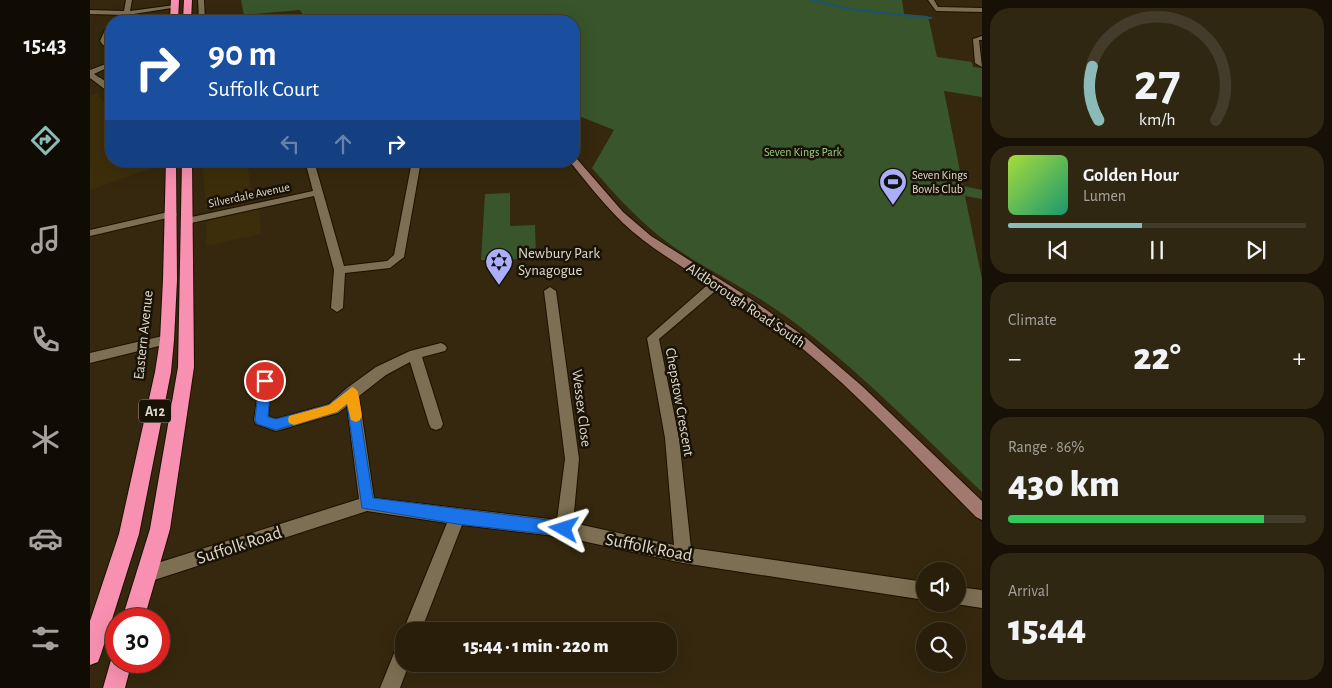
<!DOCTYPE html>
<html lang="en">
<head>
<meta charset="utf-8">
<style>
	body { margin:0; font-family:"Alegreya Sans",sans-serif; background:#302713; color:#f1f3f6; height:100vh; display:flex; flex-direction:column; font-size:19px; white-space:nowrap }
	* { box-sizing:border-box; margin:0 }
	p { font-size:16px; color:#a5a29c }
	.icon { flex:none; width:28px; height:28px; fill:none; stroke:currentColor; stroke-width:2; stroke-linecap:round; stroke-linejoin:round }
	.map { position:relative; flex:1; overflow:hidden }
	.sheet { display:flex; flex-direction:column; gap:8px; padding:8px; background:#161006; width:350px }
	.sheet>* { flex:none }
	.guide { position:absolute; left:15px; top:15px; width:475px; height:152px; border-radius:20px; box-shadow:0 5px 20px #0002,0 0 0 1px #443c2b; background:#1a4fa0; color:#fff; overflow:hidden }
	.buttons { position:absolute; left:826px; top:562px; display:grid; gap:10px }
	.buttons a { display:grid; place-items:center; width:50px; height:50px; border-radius:50%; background:#281e0a; box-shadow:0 5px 20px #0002,0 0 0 1px #443c2b; font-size:25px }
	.speed { position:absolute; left:15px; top:608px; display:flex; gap:10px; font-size:25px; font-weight:700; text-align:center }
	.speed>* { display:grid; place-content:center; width:65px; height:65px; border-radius:50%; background:#281e0a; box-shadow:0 5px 20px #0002,0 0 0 1px #443c2b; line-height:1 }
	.speed .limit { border:8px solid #d22; background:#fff; color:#111 }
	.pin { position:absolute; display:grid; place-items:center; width:42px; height:42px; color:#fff; margin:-21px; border:2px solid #fff; border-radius:50%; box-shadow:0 1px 5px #0007 }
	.me { position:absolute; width:55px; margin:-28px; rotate:276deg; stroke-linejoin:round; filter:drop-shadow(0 0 4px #0008) }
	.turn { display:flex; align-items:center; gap:18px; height:105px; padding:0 20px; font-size:22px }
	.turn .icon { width:65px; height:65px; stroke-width:2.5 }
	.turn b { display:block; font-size:35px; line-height:42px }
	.lanes { display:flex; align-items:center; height:48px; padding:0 20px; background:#0003; justify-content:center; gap:25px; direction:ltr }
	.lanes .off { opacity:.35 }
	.big { font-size:38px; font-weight:800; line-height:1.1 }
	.sheet .widget { flex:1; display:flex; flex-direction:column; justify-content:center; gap:8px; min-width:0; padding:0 18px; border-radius:20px; background:#302713 }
	.sheet .dial { align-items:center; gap:0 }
	.dial svg { height:130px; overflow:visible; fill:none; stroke:#443c2b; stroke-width:7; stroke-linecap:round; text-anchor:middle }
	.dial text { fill:#f1f3f6; stroke:none }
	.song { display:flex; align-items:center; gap:15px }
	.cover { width:60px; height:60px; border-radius:8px; background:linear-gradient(135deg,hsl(80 70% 55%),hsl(160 70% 35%)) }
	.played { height:5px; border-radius:2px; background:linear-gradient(90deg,#8bbbb9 45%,#443c2b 45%) }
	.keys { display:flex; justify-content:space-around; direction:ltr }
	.heat { display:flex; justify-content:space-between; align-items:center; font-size:28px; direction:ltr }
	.charge { height:8px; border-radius:4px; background:linear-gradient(90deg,#34c759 86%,#443c2b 0) }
	.trip { position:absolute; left:305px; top:622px; width:282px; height:50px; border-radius:20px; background:#281e0a; box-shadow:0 5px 20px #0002,0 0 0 1px #443c2b; font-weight:800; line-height:50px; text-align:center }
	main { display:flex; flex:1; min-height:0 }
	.tabs { display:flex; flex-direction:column; width:90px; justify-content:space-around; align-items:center; background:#100c04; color:#a5a29c }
	.tabs .icon { width:35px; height:35px }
	.tabs .active { color:#8bbbb9 }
	.tabs b { font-size:22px; color:#f1f3f6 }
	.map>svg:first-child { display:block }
	.built { fill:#3d2e0b }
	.green { fill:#39552b }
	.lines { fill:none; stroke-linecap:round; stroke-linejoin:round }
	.stream { stroke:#1a546f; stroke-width:2 }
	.street-casing { stroke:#1c1100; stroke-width:2 }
	.secondary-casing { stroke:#1c1100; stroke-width:2 }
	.highway-casing { stroke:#1c1100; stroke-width:2 }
	.street { fill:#7d6f53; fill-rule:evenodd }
	.secondary { fill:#a2796f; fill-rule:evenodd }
	.highway { fill:#f891b1; fill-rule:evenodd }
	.route { fill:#1a73e8; stroke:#114b97 }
	.slow { fill:#f59e0b }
	.labels { text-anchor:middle; stroke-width:5; stroke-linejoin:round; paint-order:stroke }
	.far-park-label { font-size:12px; fill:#9ad080; stroke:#181207 }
	.far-poi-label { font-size:12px; fill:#e0d8c9; stroke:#181207; text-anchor:start }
	.far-street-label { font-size:12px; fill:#e0d8c9; stroke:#181207 }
	.shield { fill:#181207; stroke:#a49d8f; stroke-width:1 }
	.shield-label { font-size:14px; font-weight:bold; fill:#e0d8c9 }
	.poi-label { font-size:15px; fill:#e0d8c9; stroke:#181207; text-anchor:start }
	.street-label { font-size:15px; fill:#e0d8c9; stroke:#181207 }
	.near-street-label { font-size:18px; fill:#e0d8c9; stroke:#181207 }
</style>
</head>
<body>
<main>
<nav class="tabs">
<b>15:43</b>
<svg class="icon active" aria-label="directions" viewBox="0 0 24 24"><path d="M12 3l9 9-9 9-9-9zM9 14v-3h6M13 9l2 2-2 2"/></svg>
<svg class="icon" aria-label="music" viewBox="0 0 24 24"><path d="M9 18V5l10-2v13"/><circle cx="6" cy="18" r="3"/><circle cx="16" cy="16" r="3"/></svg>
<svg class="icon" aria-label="phone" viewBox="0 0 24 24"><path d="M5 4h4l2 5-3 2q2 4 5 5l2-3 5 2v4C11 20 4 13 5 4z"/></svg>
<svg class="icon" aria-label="climate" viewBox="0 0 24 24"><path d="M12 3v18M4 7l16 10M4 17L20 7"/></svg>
<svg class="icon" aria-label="car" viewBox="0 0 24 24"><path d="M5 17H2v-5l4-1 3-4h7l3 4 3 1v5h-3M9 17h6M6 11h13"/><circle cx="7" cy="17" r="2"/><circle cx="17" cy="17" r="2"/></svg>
<svg class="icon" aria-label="filters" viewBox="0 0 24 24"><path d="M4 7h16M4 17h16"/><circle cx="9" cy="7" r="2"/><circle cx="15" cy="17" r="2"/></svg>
</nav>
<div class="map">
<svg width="892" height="688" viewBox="0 0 892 688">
	<rect width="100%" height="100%" fill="#35280e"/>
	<g class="built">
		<path d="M8 93 12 101 21 106V161H68V166L0 190V96Z"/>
		<path d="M112 161H157L163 200 123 210 116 208Z"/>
		<path d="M169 209 171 234 116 246 117 222 122 220Z"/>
	</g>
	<g class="green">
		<path d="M151 0H812L814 14 838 16 847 57 882 62 883 67 892 68V97L854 91 873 186 892 190V199L875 196 892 279V492C829 432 767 368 697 317 659 289 615 270 577 242 549 221 525 195 502 168L524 130 484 114V21H217L210 10 154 15Z"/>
		<path d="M420 193V226L445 225 446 259 391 260 395 194Z"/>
	</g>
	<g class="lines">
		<path class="stream" d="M722 0 759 9 841 18"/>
		<defs>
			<g id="street">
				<path d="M36 0H42L40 11 85 5 88 7 37 15 0 14V10L34 11Z"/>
				<path d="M108 0H114L115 21H109Z"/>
				<path d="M838 0H844L848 7 892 8V12L846 11Z"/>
				<path d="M21 26V31L16 41 21 45V50L13 45 10 41 15 30Z"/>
				<path d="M892 36V40H889L892 67 885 63 883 39Z"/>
				<path d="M21 62V66L4 74C13 80 22 83 21 94L0 78V70Z"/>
				<path d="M215 161H224L254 266 297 261 304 255 322 161H331L314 257 300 268 255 273 253 308 247 312 241 308 244 270 224 196 97 224 92 221 97 218 223 191Z"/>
				<path d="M82 211 87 214 86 216 0 236V230Z"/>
				<path d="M626 280 630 281 632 284 630 287 569 339 589 438 601 548 835 582V600L593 563 474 537 372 525 331 631H314V633L313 631 357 523 277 511 55 583 49 581 47 575 49 569 55 567 269 499 257 406 248 413 186 431 166 424 164 420 170 377 175 376 180 377 182 381 178 416 186 419 239 404 257 388 286 367 320 351 351 343 355 345 357 348 355 351 332 357 353 424 351 428 346 430 341 428 339 424 320 362 296 375 269 396 284 498 467 520 475 459 454 291 460 287 466 291 489 459 483 523 584 545 575 438 557 338 622 281Z"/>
				<path d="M77 335 81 337 83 340 81 343 0 363V353Z"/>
				<path d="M868 587 892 590V608L866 604H868Z"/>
				<path d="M314 644V664H319L310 688H290L307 646Z"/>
			</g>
			<path id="secondary" d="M484 158 487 159 533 212 561 236 658 297 715 337 772 386 892 501V520L886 517C828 459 771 396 707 344 659 304 602 277 553 240 525 219 503 190 481 163L480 161H484Z"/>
			<g id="highway">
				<path d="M81 0H89L88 21H80Z"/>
				<path d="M94 0H102L101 21H93Z"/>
				<path d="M76 161H86L87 280 84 340 81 372 49 534 11 654 8 662 0 665V621L29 534 65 372 70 340 73 280Z"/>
				<path d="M92 161H102L104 367 80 529 54 619H32L60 529 88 367Z"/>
				<path d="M26 652V661H42L35 688H13L23 653Z"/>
			</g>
		</defs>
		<use href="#street" class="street-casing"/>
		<use href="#secondary" class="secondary-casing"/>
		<use href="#highway" class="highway-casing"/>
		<use href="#street" class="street"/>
		<use href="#secondary" class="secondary"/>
		<use href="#highway" class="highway"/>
	</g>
	<path class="route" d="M175 376 179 378 181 381 178 417 186 419 239 405 258 389H266L283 498 474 522 479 524 481 529 479 534 474 536 367 524 272 508 257 404 247 412 186 430 167 424 165 420 169 381 171 378Z"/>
	<path class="slow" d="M262 387 266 389 268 392 272 416 270 420 266 422 261 420 257 404 247 412 204 425 199 423 198 420 199 416 239 405Z"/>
	<defs>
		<symbol id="stadium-pin" viewBox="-11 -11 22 30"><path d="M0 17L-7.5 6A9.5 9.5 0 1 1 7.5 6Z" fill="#abaffb" stroke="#181207"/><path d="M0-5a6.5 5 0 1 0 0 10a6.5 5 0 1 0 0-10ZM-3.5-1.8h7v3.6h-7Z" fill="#111"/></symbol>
		<symbol id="synagogue-pin" viewBox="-11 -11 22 30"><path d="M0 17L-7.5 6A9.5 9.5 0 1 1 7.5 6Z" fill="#abaffb" stroke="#181207"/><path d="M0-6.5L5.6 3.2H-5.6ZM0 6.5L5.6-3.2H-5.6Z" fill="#111"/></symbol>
	</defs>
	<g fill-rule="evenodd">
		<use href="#stadium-pin" x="787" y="166" width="32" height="43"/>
		<use href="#synagogue-pin" x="393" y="246" width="32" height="43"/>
	</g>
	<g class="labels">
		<g class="far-park-label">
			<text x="713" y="156">Seven Kings Park</text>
		</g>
		<g class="far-poi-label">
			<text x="822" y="179">Seven Kings<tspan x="822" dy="14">Bowls Club</tspan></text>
		</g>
		<g class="far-street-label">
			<text transform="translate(159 195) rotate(-12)" y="4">Silverdale Avenue</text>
		</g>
		<rect class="shield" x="49" y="399.5" width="32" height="23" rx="4"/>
		<g class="shield-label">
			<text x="65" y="416">A12</text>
		</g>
		<g class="poi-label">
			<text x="428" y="258">Newbury Park<tspan x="428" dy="17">Synagogue</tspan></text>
		</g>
		<g class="street-label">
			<text transform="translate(656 305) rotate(34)" y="5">Aldborough Road South</text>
			<text transform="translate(53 335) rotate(-84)" y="5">Eastern Avenue</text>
			<text transform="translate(590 402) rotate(80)" y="5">Chepstow Crescent</text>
			<text transform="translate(492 408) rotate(83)" y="5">Wessex Close</text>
		</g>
		<g class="near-street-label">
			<text transform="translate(149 545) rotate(-18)" y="6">Suffolk Road</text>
			<text transform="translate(559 547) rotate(11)" y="6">Suffolk Road</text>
		</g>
	</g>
</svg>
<div class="buttons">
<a><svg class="icon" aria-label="sound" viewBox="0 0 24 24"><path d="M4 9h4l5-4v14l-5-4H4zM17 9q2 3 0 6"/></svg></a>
<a><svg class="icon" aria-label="search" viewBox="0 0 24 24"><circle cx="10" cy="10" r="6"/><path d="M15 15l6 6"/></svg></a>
</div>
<div class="speed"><div class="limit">30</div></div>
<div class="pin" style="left:175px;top:381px;background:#d93025"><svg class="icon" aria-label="arrive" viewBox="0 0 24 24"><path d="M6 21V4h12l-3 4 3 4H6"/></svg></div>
<svg class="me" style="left:474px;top:529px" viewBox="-20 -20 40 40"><path d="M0-17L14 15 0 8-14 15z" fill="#1a73e8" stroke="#fff" stroke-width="4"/></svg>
<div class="trip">15:44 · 1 min · 220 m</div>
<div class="guide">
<div class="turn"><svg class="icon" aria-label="right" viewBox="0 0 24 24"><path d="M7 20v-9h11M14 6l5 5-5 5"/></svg><div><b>90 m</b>Suffolk Court</div></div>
<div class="lanes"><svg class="icon off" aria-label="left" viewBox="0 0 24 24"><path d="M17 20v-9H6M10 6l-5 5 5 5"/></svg><svg class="icon off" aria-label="ahead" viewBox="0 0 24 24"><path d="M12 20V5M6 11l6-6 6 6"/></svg><svg class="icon" aria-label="right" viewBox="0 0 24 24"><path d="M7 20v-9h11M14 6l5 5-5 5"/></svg></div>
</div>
</div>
<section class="sheet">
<div class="widget dial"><svg viewBox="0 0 100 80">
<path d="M14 69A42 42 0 1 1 86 69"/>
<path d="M14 69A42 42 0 0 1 10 36" stroke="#8bbbb9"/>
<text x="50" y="56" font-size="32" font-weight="700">27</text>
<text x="50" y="72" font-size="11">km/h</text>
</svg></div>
<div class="widget">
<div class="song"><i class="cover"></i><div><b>Golden Hour</b><p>Lumen</p></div></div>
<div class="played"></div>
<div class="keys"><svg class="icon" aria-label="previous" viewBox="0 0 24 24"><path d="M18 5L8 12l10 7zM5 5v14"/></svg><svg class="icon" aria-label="pause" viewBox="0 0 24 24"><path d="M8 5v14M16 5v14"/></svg><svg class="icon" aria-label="next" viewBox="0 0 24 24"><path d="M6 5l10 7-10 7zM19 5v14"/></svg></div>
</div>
<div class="widget"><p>Climate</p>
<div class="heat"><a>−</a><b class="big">22°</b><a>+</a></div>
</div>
<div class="widget"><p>Range · 86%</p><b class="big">430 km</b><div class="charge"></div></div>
<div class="widget"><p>Arrival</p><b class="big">15:44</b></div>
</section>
</main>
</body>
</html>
